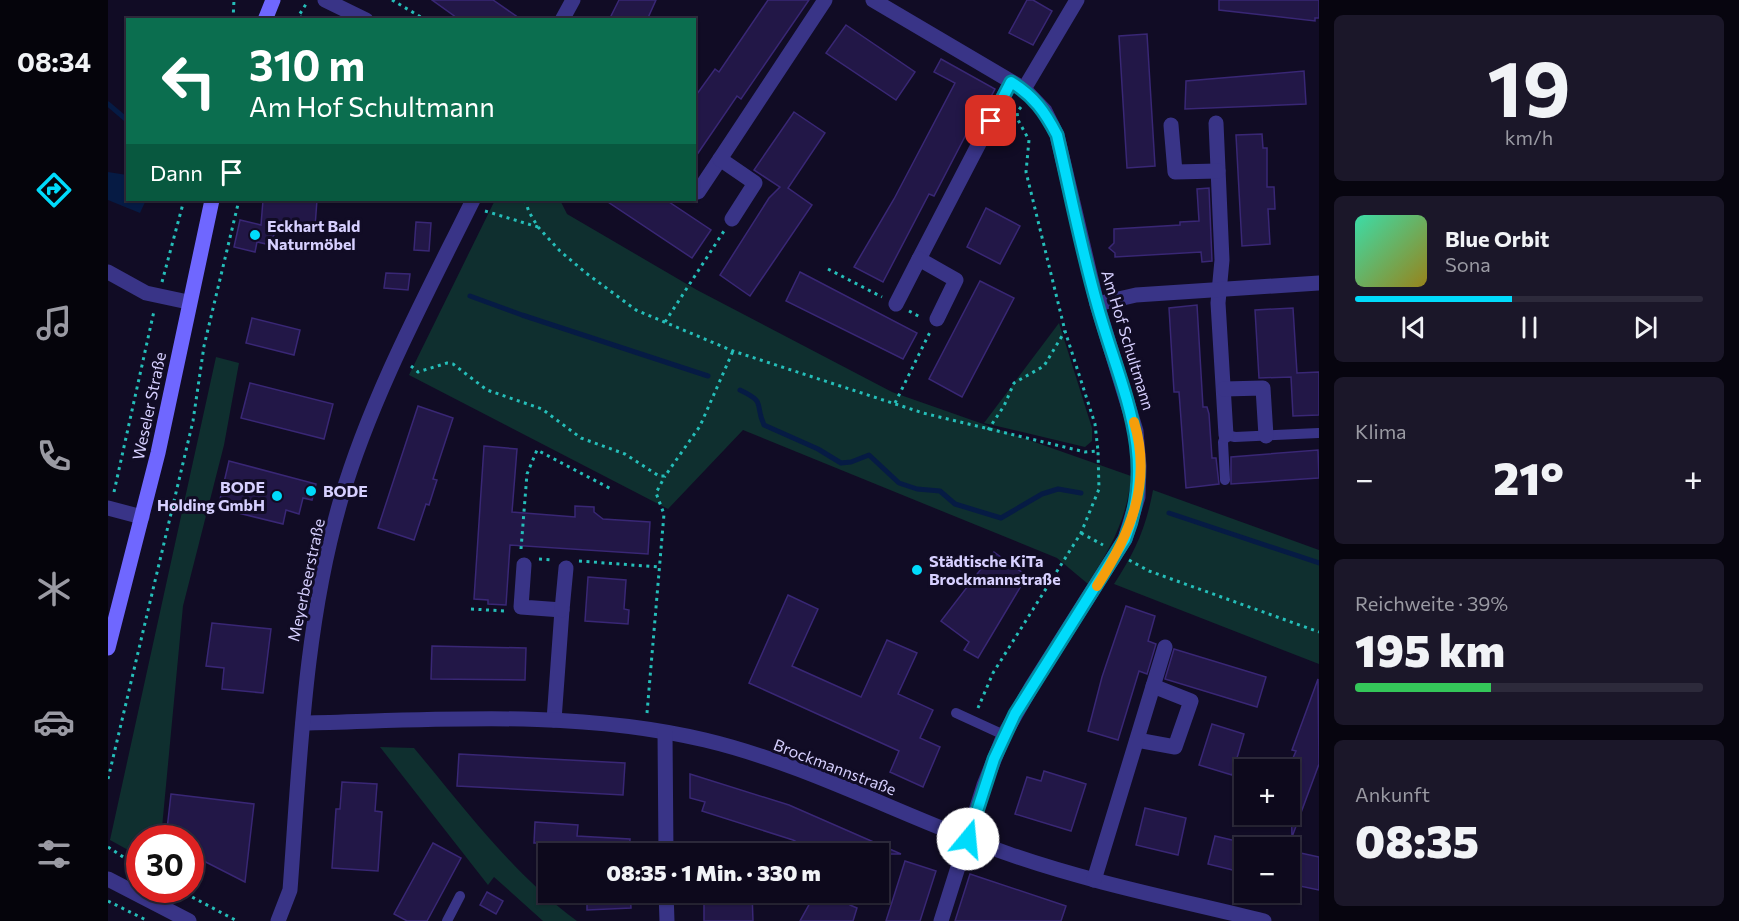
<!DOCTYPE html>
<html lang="de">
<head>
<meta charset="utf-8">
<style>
	body { margin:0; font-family:Commissioner,sans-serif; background:#1b1729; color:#f1f3f6; height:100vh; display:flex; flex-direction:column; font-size:22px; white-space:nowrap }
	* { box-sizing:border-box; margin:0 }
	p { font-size:20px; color:#9a9aa3 }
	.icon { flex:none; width:33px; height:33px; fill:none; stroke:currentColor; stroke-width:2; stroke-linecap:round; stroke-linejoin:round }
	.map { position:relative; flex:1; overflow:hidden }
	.drawer { display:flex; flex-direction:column; gap:15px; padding:15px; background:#07050f; width:420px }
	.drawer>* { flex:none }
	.hud { position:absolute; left:18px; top:18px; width:570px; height:183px; border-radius:0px; box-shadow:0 2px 4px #0004,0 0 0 2px #2d2a3b; background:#0b6e4f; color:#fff; overflow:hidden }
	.tools { position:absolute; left:1126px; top:759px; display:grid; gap:12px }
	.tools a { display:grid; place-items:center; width:66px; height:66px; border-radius:0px; background:#0d091c; box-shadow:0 2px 4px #0004,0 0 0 2px #2d2a3b; font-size:30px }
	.speed { position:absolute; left:18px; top:825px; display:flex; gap:12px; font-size:30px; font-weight:700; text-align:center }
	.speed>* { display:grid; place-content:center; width:78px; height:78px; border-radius:50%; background:#0d091c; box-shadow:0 2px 4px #0004,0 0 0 2px #2d2a3b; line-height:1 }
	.speed .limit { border:9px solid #d22; background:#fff; color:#111 }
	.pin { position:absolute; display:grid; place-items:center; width:51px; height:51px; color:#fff; margin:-26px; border-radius:12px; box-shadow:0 3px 9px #0006 }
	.me { position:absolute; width:66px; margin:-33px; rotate:17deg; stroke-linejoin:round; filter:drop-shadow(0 0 4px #0008) }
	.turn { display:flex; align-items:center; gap:21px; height:126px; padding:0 24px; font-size:27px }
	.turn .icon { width:78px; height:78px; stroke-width:2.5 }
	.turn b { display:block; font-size:42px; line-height:51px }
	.then { display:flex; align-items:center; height:57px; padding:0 24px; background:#0003; gap:12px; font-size:22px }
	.big { font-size:45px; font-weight:800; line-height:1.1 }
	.drawer .widget { flex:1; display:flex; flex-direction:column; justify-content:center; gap:9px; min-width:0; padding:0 21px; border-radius:9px; background:#1b1729 }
	.drawer .dial { align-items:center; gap:0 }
	.dial b { font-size:78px; line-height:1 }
	.song { display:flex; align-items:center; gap:18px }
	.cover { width:72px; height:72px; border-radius:9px; background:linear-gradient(135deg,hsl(160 70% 55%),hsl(50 70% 35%)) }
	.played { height:6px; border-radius:3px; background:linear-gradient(90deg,#00dbfb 45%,#2d2a3b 45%) }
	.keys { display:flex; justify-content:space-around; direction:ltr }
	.heat { display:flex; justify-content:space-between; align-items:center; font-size:33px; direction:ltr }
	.charge { height:9px; border-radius:4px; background:linear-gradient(90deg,#34c759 39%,#2d2a3b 0) }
	.trip { position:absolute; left:430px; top:843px; width:351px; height:60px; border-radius:0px; background:#0d091c; box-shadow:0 2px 4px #0004,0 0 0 2px #2d2a3b; font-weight:800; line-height:60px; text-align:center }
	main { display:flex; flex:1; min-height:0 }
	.tab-bar { display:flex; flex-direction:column; width:108px; justify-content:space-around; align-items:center; background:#05040b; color:#9a9aa3 }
	.tab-bar .icon { width:42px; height:42px }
	.tab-bar .selected { color:#00dbfb }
	.tab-bar b { font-size:27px; color:#f1f3f6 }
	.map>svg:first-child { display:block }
	.green { fill:#0f2f2f }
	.water { fill:#061b44 }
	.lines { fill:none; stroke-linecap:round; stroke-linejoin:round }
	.stream { stroke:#061b44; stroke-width:5 }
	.building { fill:#221747; stroke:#392775; stroke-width:1.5 }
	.path { stroke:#25beb9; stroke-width:3; stroke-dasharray:3 4.5; stroke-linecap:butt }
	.service { stroke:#393487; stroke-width:10 }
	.minor { stroke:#393487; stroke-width:15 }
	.tertiary { stroke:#393487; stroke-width:15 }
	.secondary { stroke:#6f67ff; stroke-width:15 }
	.route-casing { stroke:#008ea3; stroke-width:15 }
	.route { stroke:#00dbfb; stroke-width:10 }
	.slow { stroke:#f59e0b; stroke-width:10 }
	.poi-dot { fill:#00dbfb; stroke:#110c25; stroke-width:2 }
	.labels { text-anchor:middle; stroke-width:6; stroke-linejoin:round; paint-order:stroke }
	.poi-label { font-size:16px; font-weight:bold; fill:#d7d0ff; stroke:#110c25; text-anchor:start }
	.street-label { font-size:16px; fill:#d7d0ff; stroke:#110c25 }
</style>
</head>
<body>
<main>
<nav class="tab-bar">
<b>08:34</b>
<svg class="icon selected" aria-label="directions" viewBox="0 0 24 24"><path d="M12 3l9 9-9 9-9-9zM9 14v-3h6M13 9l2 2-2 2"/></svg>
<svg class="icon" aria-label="music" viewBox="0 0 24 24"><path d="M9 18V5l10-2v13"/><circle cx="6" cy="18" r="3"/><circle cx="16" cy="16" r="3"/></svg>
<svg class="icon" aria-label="phone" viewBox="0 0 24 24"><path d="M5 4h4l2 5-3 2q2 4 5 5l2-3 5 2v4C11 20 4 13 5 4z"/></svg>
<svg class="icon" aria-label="climate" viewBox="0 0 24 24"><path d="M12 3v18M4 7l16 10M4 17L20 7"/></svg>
<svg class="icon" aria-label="car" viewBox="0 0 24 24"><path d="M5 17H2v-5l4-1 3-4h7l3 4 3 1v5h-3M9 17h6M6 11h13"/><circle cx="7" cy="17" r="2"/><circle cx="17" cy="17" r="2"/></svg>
<svg class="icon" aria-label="filters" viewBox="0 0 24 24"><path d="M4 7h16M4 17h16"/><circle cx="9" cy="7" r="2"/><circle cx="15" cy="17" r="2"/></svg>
</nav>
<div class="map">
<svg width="1211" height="921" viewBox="0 0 1211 921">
	<rect width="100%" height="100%" fill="#110c25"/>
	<g class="green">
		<path d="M387 200H452L459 214 589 290 784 392 1023 476C1020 517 1002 549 980 584L949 558 635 430 560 509 301 375Z"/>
		<path d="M951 323 984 428V441L977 447 876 423Z"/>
		<path d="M108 357 131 363 116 445 75 606 53 838H32L31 856 2 840Z"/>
		<path d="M1045 490 1211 550V664L1006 584C1027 552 1038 528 1045 490Z"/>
		<path d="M272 747 306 748C357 809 405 874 469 921H435L386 877 380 885Z"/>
	</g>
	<path class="water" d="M0 172 19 175 20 200H38L32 213 0 200Z"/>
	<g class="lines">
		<g class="stream">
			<path d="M0 104 20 121"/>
			<path d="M362 296 414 315 600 376"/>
			<path d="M632 390C659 403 646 403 656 425L710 449 733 463 743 462 761 455 791 483 809 489 832 491 847 504 893 518 934 494 950 489 973 493"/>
			<path d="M1061 513 1211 563"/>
		</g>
	</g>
	<g class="building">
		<path d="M324 0H385L414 20H352Z"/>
		<path d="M511 0H548L539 20H501Z"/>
		<path d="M660 0H701L633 99 629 96 586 159V98L607 69 611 72Z"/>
		<path d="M919 0H925L944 11 925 45 901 33Z"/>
		<path d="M1111 0H1211V18H1207V21L1111 10Z"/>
		<path d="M738 25 807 72 788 100 718 53Z"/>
		<path d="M1039 34 1047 166 1019 168 1011 36Z"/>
		<path d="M833 59 887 89 880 102 876 100 826 196 821 194 775 282 746 267 786 199 847 83 826 72Z"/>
		<path d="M1196 71 1198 104 1077 109 1078 81Z"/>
		<path d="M686 112 717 133 680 188 704 205 642 296 612 275 661 198 672 187 646 170Z"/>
		<path d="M1154 134 1155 148H1159V187H1166L1167 209H1160L1162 244 1134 246 1128 135Z"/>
		<path d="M1101 188 1104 261 1094 262 1093 252 1007 257V253L1001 248 1006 243V229L1072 225V222L1091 221 1089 189Z"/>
		<path d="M155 200H209L207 227 169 224 163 245 149 242 147 252 126 247 132 220 153 225Z"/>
		<path d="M497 200H558L603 230 584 258Z"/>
		<path d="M878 208 912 226 892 264 859 247Z"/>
		<path d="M308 222 323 223 321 251 306 250Z"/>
		<path d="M692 272 809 333 795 359 678 301Z"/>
		<path d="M278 273 302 274 300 290 276 288Z"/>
		<path d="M872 281 906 298 854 397 821 379Z"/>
		<path d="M1089 305 1095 407H1099L1101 414 1104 458H1108L1111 484 1078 488 1071 392H1066L1061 308Z"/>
		<path d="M1185 308 1189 373 1211 372V415L1185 416 1183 377 1151 378 1147 310Z"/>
		<path d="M144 318 192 330 186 355 138 343Z"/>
		<path d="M142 383 225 404 216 439 133 418Z"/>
		<path d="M310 406 345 418 325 479 329 480 321 505 318 504 306 540 270 528Z"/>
		<path d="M376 446 409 449 404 512 467 517V506L486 507V512L495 519 542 522 540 554 402 545 398 605 380 604V600L366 599Z"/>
		<path d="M1210 450 1211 478 1123 484V457Z"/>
		<path d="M121 461 208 484 204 500 195 498 191 514 178 510 175 524 110 508Z"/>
		<path d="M886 552 919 576 870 658 856 650 861 642 833 621Z"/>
		<path d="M480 577 518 580 516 609 521 610 520 624 477 621Z"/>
		<path d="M680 595 710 609 684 666 753 697 779 640 809 653 790 694 825 710 812 738 832 747 815 787 782 772 791 751 641 683Z"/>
		<path d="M1018 606 1047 616 1040 641 1048 644 1039 674 1031 671 1010 740 980 731 994 677Z"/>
		<path d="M104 623 163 629 155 693 114 689 116 668 98 666Z"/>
		<path d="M324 646 418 648 417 680 323 679Z"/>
		<path d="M1066 649 1158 677 1149 707 1057 679Z"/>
		<path d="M1210 679 1211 764 1184 837 1182 765 1188 751 1184 750Z"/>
		<path d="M1104 724 1136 734 1124 775 1091 765Z"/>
		<path d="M351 754 517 763 515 795 349 786Z"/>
		<path d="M936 771 978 784 963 831 907 814 919 777 933 781Z"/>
		<path d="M582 774 681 805 793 854H711L685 840 594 811 597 802 582 798Z"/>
		<path d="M234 782 269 784 267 811 274 812 270 871 224 868 228 809H232Z"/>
		<path d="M63 794 146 804 137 882 82 854V838H58Z"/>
		<path d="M1037 808 1078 818 1070 855 1028 845Z"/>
		<path d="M427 822 470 825 469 836 522 839 521 854H429V843H426Z"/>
		<path d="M1107 836 1137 843V873L1100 864Z"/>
		<path d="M325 843 353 858 319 921H299L286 914Z"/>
		<path d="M1188 852 1211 857V890L1182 884V853L1188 855Z"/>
		<path d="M797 861 828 871 812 921H778Z"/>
		<path d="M862 874 958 906 953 921H847Z"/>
		<path d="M379 892 395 901 388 914 372 905Z"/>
		<path d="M479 892H522L523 908 479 910Z"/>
		<path d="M596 892H644L645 921H596Z"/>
		<path d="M708 892H721L743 902 742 905 749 908 745 921H692Z"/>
	</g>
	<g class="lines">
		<g class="path">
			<path d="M284 0 318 20"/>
			<path d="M192 17 204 20"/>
			<path d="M125 20 126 0"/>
			<path d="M188 20 200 1"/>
			<path d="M913 107 909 112 910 120 921 140 918 172 957 331 987 424 990 451"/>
			<path d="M417 200 421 212 430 227 452 251 478 273 528 310 625 351 815 413 977 452 990 451 991 489 973 533 885 673 870 708"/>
			<path d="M377 211 430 227"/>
			<path d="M720 269 774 297"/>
			<path d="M54 282 76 200"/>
			<path d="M801 311 814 318"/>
			<path d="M557 322 616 231"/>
			<path d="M303 366 310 372 339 363 345 364 379 390 434 409 473 438 517 454 551 476H557L592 426 625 351"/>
			<path d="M787 403 822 332"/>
			<path d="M880 430 896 406 906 383 936 366 957 331"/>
			<path d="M6 492 46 311"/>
			<path d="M973 533 995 545"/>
			<path d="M413 549 419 474 429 450 505 490"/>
			<path d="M431 559 445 560"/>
			<path d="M1021 560 1041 571 1211 632"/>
			<path d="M471 561 551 567"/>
			<path d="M363 609 397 611"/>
			<path d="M539 713 556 514 548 493 557 476"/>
			<path d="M0 779 85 421 96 346 131 200"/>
			<path d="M0 847 32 868"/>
			<path d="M71 890 129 921"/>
			<path d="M0 901 40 921"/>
		</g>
		<g class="service">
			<path d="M1117 480 1115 442 1118 435 1127 437 1210 433"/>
			<path d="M848 713 896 735"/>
			<path d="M339 921 352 896"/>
		</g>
		<g class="minor">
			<path d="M217 0 258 20"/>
			<path d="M765 0 916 89 937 111 949 135 989 304 1028 431 1031 466 1030 497 1017 539 924 686 896 735 876 785 833 921"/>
			<path d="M454 20 465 0"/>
			<path d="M916 89 969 0"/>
			<path d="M1108 123 1114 260 1110 303 1118 435"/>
			<path d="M1063 125 1067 172 1110 171"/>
			<path d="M590 192 612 159"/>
			<path d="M624 219 647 183 612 159 717 0"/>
			<path d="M811 259 903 82"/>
			<path d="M0 272 38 293 80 302"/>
			<path d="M788 304 811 259 848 280 829 319"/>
			<path d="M989 304 1028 295 1211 283"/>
			<path d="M1116 389 1155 388 1158 436"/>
			<path d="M0 508 34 517"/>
			<path d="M416 565 413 607 454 610 446 720"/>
			<path d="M454 610 458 568"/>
			<path d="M195 723C329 720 466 709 597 740 702 765 799 819 901 854 984 883 1071 900 1156 921"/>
			<path d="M557 733 558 854"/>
			<path d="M1029 740 1067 747 1083 701 1045 686"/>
			<path d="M986 880 1057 647"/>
			<path d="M558 892 559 921"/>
			<path d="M170 921 182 890C192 759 196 626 233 499 264 395 317 297 365 200"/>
		</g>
		<path class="tertiary" d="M0 879 81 921"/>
		<g class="secondary">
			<path d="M157 20 165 0"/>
			<path d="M0 648 50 453 104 200"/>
		</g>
	</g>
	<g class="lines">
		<defs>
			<path id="route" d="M860 839 886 759 907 714 1017 539C1051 455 1011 385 989 304 973 248 962 191 949 135 937 112 926 96 903 82L883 121"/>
		</defs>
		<use href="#route" class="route-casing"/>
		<use href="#route" class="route"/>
		<path class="slow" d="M989 586C1021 536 1045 484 1026 422"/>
	</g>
	<g class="poi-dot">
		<circle cx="147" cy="235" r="6"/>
		<circle cx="203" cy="491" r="6"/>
		<circle cx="169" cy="496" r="6"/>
		<circle cx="809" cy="570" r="6"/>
	</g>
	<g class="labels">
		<g class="poi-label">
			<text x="159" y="232">Eckhart Bald<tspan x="159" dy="18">Naturmöbel</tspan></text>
			<text x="157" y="493" text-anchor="end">BODE<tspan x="157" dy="18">Holding GmbH</tspan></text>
			<text x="215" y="497">BODE</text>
			<text x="821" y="567">Städtische KiTa<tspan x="821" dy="18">Brockmannstraße</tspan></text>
		</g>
		<g class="street-label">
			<text transform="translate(1020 340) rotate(73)" y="6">Am Hof Schultmann</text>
			<text transform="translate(41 406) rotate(-78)" y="6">Weseler Straße</text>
			<text transform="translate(198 580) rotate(-78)" y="6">Meyerbeerstraße</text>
			<text transform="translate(727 767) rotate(21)" y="6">Brockmannstraße</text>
		</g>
	</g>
</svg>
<div class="tools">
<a>+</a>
<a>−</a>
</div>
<div class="speed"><div class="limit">30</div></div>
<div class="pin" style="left:883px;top:121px;background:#d93025"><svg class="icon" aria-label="arrive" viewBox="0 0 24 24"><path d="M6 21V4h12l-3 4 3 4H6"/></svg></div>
<svg class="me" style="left:860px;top:839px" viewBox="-20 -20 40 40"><circle r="19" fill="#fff"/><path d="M0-13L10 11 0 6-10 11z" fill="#00dbfb"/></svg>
<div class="trip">08:35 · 1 Min. · 330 m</div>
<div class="hud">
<div class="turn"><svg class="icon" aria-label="left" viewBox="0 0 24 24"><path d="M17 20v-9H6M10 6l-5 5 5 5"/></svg><div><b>310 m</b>Am Hof Schultmann</div></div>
<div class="then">Dann<svg class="icon" aria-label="arrive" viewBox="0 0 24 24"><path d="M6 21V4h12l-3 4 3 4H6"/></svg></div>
</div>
</div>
<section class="drawer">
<div class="widget dial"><b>19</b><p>km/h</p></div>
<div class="widget">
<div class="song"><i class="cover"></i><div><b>Blue Orbit</b><p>Sona</p></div></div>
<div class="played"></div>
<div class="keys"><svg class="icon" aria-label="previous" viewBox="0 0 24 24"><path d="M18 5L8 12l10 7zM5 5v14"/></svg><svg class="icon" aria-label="pause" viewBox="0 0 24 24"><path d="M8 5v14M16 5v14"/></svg><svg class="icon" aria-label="next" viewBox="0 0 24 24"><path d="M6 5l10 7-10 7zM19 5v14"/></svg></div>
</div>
<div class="widget"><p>Klima</p>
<div class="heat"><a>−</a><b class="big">21°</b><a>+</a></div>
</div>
<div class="widget"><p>Reichweite · 39%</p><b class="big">195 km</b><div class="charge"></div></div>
<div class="widget"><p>Ankunft</p><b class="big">08:35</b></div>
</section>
</main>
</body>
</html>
